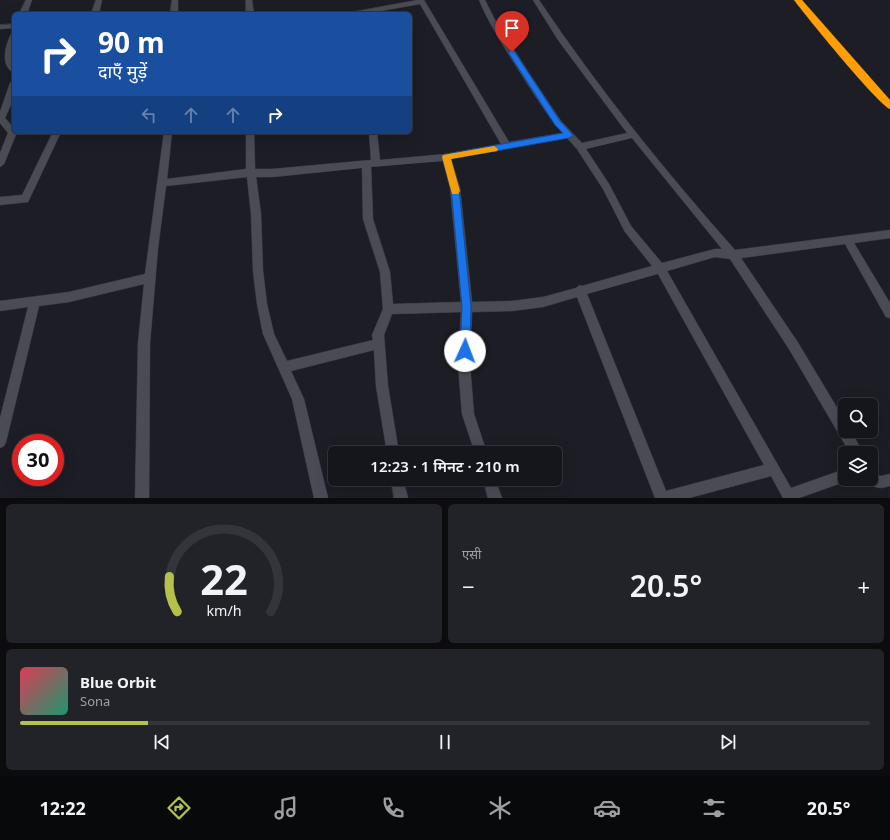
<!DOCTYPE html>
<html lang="hi">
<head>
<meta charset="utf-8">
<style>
	body { margin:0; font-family:"Noto Sans","Noto Sans Devanagari",sans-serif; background:#222329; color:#f1f3f6; height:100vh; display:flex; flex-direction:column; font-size:15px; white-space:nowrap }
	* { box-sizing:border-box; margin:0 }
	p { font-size:13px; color:#9d9fa3 }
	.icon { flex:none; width:22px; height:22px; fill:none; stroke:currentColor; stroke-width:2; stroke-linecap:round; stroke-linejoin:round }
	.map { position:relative; height:498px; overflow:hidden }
	.drawer { display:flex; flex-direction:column; gap:6px; padding:6px; background:#0c0c0f; flex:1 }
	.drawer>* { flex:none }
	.hud { position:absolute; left:12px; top:12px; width:400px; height:122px; border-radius:6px; box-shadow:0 4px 16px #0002,0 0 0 1px #34353b; background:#1a4fa0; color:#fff; overflow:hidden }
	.buttons { position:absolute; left:838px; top:398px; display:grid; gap:8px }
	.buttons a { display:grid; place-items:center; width:40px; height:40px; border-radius:6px; background:#15161c; box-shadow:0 4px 16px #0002,0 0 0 1px #34353b; font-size:20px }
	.speed { position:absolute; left:12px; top:434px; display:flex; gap:8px; font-size:20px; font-weight:700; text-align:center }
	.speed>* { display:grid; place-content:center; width:52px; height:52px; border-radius:50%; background:#15161c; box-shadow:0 4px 16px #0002,0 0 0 1px #34353b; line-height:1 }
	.speed .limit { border:6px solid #d22; background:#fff; color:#111 }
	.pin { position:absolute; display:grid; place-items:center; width:34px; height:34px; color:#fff; margin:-41px -17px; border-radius:50% 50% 50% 0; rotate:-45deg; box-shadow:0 0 4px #0007 }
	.pin .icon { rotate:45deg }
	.me { position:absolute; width:44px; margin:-22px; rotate:2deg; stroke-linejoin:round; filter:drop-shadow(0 0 3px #0008) }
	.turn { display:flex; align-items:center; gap:14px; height:84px; padding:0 20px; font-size:18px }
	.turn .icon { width:52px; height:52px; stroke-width:2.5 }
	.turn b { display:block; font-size:28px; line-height:34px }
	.lanes { display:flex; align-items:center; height:38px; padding:0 20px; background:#0003; justify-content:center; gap:20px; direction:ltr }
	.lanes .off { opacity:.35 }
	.big { font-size:30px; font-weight:600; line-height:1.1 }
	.drawer .card { flex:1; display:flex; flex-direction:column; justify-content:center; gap:6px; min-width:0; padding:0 14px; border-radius:6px; background:#222329 }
	.drawer .dial { align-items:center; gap:0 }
	.dial svg { height:104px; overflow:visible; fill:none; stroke:#34353b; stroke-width:7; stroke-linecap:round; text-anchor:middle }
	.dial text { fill:#f1f3f6; stroke:none }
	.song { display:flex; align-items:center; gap:12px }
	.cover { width:48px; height:48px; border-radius:6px; background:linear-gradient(135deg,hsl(350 70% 55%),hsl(160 70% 35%)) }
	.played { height:4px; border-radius:2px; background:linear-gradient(90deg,#b5c249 15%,#34353b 15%) }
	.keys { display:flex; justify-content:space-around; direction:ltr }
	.heat { display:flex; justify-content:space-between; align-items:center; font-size:22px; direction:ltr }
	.drawer .tiles { flex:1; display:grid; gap:6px; grid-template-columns:1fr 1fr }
	.card:last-child { grid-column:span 2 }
	.trip { position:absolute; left:328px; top:446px; width:234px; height:40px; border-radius:6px; background:#15161c; box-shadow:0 4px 16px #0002,0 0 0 1px #34353b; font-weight:600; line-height:40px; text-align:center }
	.dock { display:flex; height:64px; justify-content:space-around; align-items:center; background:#08090b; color:#9d9fa3 }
	.dock .icon { width:28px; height:28px }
	.dock .selected { color:#b5c249 }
	.dock b { font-size:18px; color:#f1f3f6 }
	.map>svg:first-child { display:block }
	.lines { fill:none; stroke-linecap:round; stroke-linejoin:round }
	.street-casing { stroke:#393940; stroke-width:1 }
	.highway-casing { stroke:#393940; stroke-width:1 }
	.street { fill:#4a4b54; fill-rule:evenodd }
	.highway { fill:#ff9e06; fill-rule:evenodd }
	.route { fill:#1a73e8; stroke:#114b97 }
	.slow { fill:#f59e0b }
</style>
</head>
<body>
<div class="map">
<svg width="890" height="498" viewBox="0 0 890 498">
	<rect width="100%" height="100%" fill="#1c1d25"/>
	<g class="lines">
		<defs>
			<g id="street">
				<path d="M26 0H32L27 14H19Z"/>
				<path d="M96 0H102L99 14H91Z"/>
				<path d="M172 0H178V14H170Z"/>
				<path d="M246 0H252L254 14H246Z"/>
				<path d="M418 0H424L509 142 562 133C550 119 540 103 530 88 512 59 492 31 479 0H485L494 18 529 73 561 121 582 143 627 133 558 40 533 0H539C598 88 665 171 735 250L890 230V238L854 243 890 303V318L886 317 845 244 741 258 797 341 845 421V431H851L863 453H850L789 349 730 259 715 257 667 271 791 488 845 469V479L850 480 799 498H783L771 476 689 498H655L577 297 543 307 512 311 472 312 470 365 474 414 487 453H475L462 414 458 365 461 312 392 314 384 335 388 386 399 453H387L376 386 374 350 291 371 304 399 328 498H314L292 399 263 334 257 304 253 271 251 214 247 177 166 186 158 248 150 343 149 498H135L138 343 144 284 69 302 39 306 6 442 4 446 0 448V418L28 307 0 311V301L69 292 145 274 164 132H172L167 179 246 169V132H254L255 169H272L371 160 369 132H377L380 160 446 154 501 144 420 4 364 14H348L352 12ZM567 138 577 149 603 189 625 232 652 266 582 286 580 285 576 288 543 297 512 301 472 302 460 188 451 159ZM632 138 722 249H715L662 263 631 226 609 184 586 149ZM443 161 450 188 461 302 393 304 390 272 373 219 371 167ZM362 168 363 219 380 272 383 309 372 335 373 340 287 361 274 334 267 304 263 271 261 214 256 177H272ZM658 274 764 465 666 491 587 294Z"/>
				<path d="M14 24V28L0 29V25Z"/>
				<path d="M11 34H14C14 42 11 49 11 57 11 62 14 67 14 73 0 66 5 46 11 34Z"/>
				<path d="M14 80V98L5 118 14 128V132H17L4 164 0 167V153L8 133 0 123V112L10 83Z"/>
				<path d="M53 132H61L28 202 0 205V197L22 195Z"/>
				<path d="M871 474 881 476 890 474V486L881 488 860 484 859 479H871Z"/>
				<path d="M391 479H403L408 498H394Z"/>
				<path d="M483 479H495L502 498H488Z"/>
			</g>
			<path id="highway" d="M794 0H802L890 100V109C879 106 805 15 794 0Z"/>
		</defs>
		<use href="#street" class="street-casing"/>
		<use href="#highway" class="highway-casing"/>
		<use href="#street" class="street"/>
		<use href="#highway" class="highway"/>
	</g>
	<path class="route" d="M512 50 514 51 560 121 573 135 569 138 451 159 459 188 471 307 470 351 468 354 465 356 461 354 460 351 462 307 451 188 442 157 446 154 563 133 555 125 508 52Z"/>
	<path class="slow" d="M494 146 498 149 497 151 451 159 460 191 458 194H452L442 157 443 155Z"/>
</svg>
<div class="buttons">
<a><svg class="icon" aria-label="search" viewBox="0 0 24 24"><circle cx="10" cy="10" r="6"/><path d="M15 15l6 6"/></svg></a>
<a><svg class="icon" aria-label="layers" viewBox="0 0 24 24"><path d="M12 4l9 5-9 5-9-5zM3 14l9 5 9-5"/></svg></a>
</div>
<div class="speed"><div class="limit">30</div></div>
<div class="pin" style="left:512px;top:52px;background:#d93025"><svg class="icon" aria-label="arrive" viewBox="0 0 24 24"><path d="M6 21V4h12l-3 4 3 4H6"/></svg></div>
<svg class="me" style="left:465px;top:351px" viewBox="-20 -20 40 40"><circle r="19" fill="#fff"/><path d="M0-13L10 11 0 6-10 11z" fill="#1a73e8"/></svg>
<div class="trip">12:23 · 1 मिनट · 210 m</div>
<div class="hud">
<div class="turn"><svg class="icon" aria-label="right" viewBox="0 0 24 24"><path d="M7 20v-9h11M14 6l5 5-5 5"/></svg><div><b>90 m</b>दाएँ मुड़ें</div></div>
<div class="lanes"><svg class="icon off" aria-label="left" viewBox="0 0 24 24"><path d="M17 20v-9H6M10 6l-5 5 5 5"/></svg><svg class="icon off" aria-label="ahead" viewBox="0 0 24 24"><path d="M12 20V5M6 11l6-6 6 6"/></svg><svg class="icon off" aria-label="ahead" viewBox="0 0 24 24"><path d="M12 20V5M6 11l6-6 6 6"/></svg><svg class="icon" aria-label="right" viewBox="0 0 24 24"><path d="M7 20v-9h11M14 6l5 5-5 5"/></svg></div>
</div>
</div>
<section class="drawer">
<div class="tiles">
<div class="card dial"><svg viewBox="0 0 100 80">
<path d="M14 69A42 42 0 1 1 86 69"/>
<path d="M14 69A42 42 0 0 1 8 42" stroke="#b5c249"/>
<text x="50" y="56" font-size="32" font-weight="700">22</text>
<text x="50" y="72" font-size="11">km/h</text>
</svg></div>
<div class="card"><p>एसी</p>
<div class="heat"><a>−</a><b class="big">20.5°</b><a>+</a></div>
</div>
<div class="card">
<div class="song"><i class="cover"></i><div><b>Blue Orbit</b><p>Sona</p></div></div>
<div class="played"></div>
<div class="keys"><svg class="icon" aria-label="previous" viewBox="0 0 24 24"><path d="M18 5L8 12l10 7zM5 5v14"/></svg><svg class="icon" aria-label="pause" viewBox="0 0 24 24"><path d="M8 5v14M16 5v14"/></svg><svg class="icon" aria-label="next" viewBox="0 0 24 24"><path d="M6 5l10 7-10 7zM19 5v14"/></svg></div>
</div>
</div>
</section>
<nav class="dock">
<b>12:22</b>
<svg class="icon selected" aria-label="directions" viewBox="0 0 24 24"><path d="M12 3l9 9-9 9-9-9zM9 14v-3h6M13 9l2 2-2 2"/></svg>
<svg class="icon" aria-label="music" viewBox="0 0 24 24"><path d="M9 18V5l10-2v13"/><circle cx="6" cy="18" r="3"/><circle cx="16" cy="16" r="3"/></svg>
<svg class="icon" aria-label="phone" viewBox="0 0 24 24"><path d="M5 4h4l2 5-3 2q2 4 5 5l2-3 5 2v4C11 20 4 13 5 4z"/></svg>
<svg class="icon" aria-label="climate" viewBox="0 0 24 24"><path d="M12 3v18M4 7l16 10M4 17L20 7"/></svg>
<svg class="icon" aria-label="car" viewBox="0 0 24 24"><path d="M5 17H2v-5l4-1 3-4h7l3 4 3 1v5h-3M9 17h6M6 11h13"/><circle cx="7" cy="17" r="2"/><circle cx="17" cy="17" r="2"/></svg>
<svg class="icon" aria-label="filters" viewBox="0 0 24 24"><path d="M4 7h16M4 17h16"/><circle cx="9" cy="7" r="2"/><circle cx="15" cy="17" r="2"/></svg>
<b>20.5°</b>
</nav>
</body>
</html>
